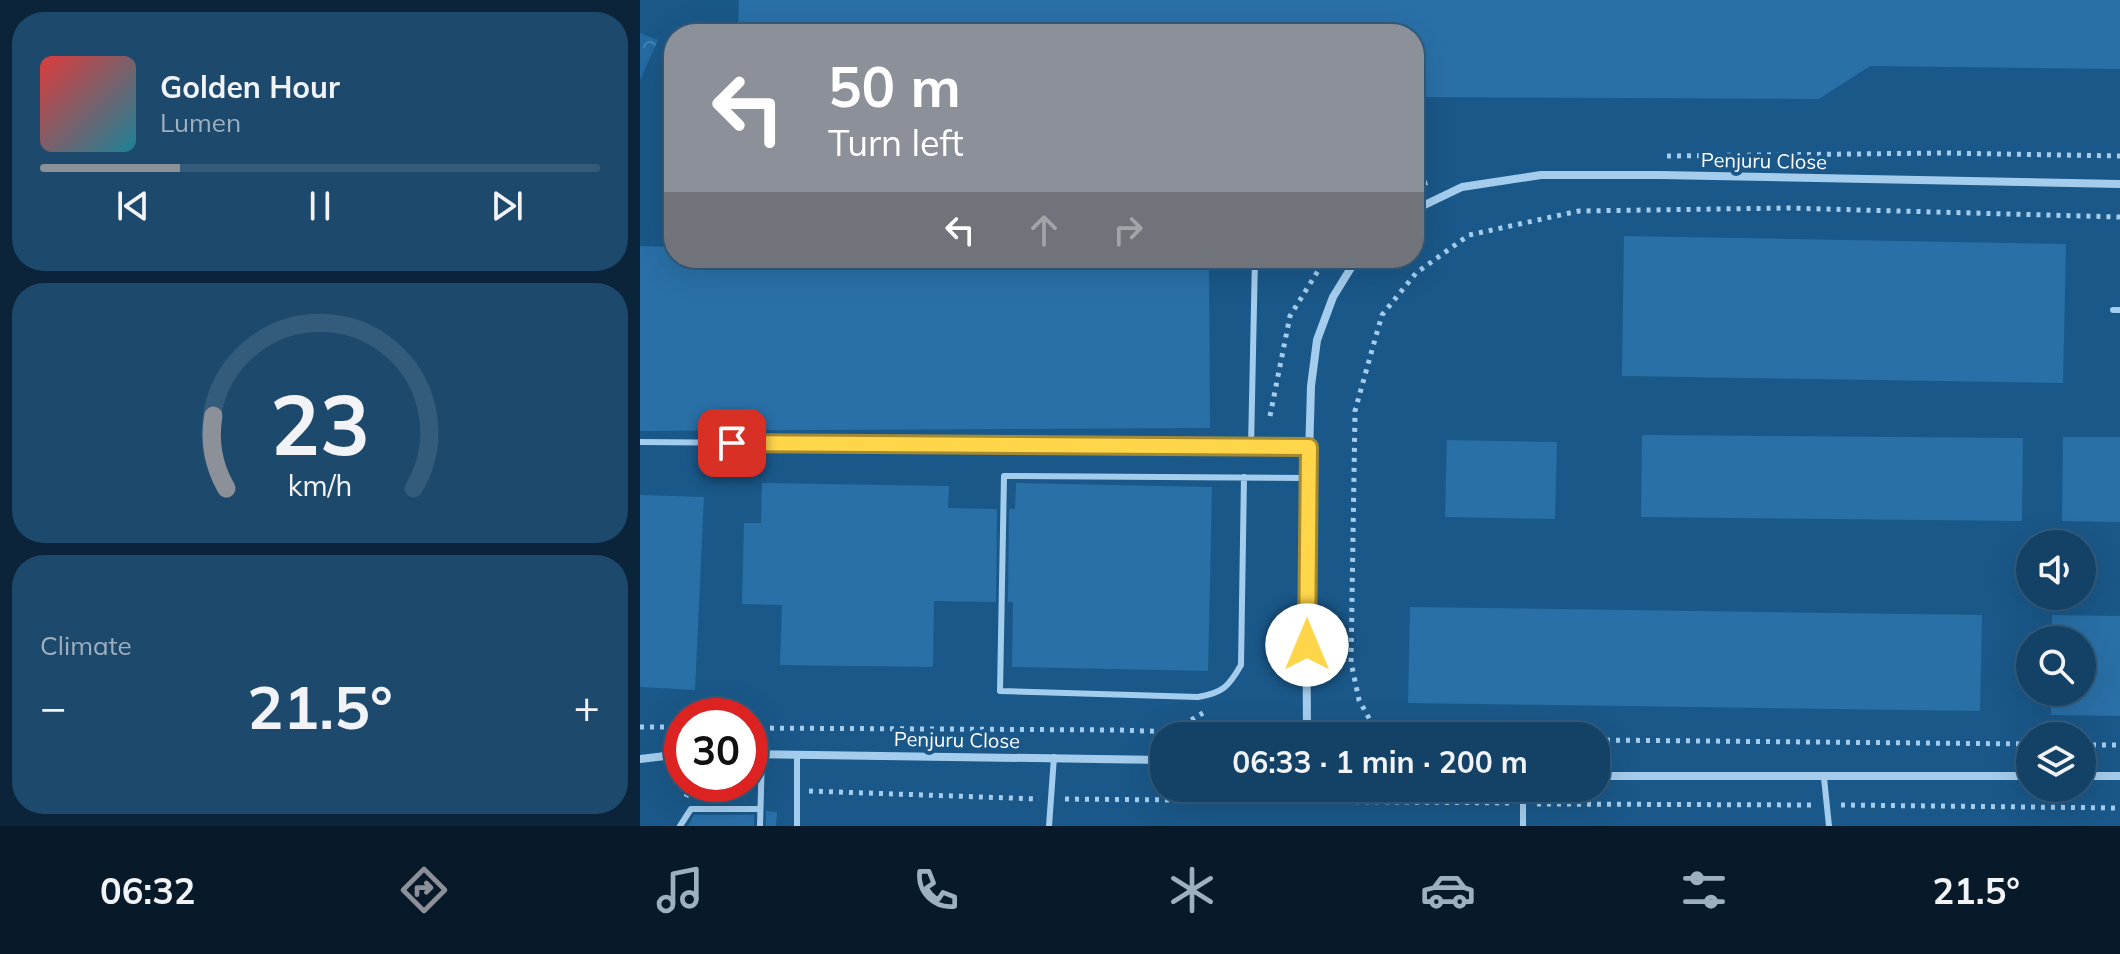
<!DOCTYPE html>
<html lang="en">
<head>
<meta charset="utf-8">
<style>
	body { margin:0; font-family:Mulish,sans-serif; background:#1d496d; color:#f1f3f6; height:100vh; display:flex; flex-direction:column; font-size:30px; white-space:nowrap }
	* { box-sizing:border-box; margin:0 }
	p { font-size:26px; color:#9db0c0 }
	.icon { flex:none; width:44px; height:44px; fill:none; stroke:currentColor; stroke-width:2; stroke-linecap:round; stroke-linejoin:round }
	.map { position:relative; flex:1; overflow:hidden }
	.drawer { display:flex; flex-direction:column; gap:12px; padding:12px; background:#0b2439; width:640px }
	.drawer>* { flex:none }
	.hud { position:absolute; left:24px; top:24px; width:760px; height:244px; border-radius:32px; box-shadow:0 8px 32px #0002,0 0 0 2px #335b7b; background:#8c9099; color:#fff; overflow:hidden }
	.tools { position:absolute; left:1376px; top:530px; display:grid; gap:16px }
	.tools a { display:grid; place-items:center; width:80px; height:80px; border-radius:50%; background:#144267; box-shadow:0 8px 32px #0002,0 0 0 2px #335b7b; font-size:40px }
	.speed { position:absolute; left:24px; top:698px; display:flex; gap:16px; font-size:40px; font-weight:700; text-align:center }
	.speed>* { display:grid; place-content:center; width:104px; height:104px; border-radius:50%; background:#144267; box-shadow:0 8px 32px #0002,0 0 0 2px #335b7b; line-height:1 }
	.speed .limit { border:12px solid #d22; background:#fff; color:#111 }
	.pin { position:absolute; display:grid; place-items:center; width:68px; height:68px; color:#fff; margin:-34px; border-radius:16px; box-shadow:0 4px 12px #0006 }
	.me { position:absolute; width:88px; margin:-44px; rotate:0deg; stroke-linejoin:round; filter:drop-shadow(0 0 6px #0008) }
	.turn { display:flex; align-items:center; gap:28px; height:168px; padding:0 32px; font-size:36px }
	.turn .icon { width:104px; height:104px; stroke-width:2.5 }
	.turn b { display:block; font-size:56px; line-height:68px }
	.lanes { display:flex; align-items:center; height:76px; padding:0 32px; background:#0003; justify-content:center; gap:40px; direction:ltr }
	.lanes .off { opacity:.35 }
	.big { font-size:60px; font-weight:700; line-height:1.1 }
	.drawer .card { flex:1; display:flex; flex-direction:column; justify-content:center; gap:12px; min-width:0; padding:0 28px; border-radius:32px; background:#1d496d }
	.drawer .dial { align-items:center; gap:0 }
	.dial svg { height:208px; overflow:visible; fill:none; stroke:#335b7b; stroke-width:7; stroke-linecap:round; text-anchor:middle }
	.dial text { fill:#f1f3f6; stroke:none }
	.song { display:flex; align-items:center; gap:24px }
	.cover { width:96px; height:96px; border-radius:12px; background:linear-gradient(135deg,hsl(0 70% 55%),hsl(190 70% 35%)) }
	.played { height:8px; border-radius:4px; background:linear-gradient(90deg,#8c9099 25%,#335b7b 25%) }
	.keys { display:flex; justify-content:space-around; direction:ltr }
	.heat { display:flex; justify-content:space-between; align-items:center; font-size:44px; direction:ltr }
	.trip { position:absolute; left:510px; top:722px; width:460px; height:80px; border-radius:32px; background:#144267; box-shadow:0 8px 32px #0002,0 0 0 2px #335b7b; font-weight:700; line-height:80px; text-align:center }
	.menu { display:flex; height:128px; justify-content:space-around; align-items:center; background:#081a29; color:#9db0c0 }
	.menu .icon { width:56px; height:56px }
	.menu .current { color:#8c9099 }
	.menu b { font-size:36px; color:#f1f3f6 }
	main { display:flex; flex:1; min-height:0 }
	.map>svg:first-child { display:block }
	.forest { fill:url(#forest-crowns) }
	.building { fill:#2970a7 }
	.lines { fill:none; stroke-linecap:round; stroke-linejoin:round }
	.path { stroke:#a4cded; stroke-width:5; stroke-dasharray:4 6; stroke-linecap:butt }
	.lane { stroke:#a4cded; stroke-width:6 }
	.street { stroke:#a4cded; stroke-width:8 }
	.route-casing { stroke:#a68a30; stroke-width:20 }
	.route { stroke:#ffd54a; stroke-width:14 }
	.labels { text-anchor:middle; stroke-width:8; stroke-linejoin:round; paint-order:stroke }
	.street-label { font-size:20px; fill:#fff; stroke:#1a5889 }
</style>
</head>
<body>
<main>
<section class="drawer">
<div class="card">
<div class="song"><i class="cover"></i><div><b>Golden Hour</b><p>Lumen</p></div></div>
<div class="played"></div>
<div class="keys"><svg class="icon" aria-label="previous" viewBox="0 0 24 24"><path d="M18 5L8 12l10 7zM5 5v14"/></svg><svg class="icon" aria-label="pause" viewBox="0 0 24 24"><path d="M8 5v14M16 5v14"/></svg><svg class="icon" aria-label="next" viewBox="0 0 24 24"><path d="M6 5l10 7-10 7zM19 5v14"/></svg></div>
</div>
<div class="card dial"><svg viewBox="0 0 100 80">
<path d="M14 69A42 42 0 1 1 86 69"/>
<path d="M14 69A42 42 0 0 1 9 41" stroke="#8c9099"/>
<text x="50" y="56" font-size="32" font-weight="700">23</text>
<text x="50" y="72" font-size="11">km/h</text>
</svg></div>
<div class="card"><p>Climate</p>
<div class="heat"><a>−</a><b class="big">21.5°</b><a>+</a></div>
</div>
</section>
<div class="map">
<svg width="1480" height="826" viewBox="0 0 1480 826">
	<defs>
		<pattern id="forest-crowns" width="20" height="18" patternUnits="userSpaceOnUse" patternTransform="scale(2)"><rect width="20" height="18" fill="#236ba2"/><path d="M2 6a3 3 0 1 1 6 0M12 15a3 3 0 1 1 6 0" fill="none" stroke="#4481b0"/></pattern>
	</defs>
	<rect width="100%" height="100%" fill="#1a5889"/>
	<path class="forest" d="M0 33 18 40 0 80Z"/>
	<g class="building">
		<path d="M99 0H1480V69L1230 66 1179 99 774 97V34H98Z"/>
		<path d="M984 236 1426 244 1423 383 982 376Z"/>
		<path d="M0 246 34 247V258H569L570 428 0 431Z"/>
		<path d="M1002 435 1383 438 1382 521 1001 517Z"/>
		<path d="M1423 437H1480V522L1422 521Z"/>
		<path d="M807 440 917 442 915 519 805 517Z"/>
		<path d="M122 483 309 486 308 508 357 509 356 602 294 601 293 667 140 665 142 605 102 604 104 523H121Z"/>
		<path d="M376 483 572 487 568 671 372 667 373 602H368L369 509H375Z"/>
		<path d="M0 495 64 497 55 690 0 687Z"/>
		<path d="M770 607 1342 615 1340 711 768 703Z"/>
		<path d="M1412 615 1480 616V716L1411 715V692H1442V640H1412Z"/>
		<path d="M126 811 137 812 136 826H126Z"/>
		<path d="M54 815H114V826H48Z"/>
	</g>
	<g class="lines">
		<g class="path">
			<path d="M1027 156 1304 153 1480 156"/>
			<path d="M774 187 788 182"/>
			<path d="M630 416 650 316 686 258"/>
			<path d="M0 727H42"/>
			<path d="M110 728 477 730 596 734 653 730"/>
			<path d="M534 730 563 713"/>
			<path d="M683 730 783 736"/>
			<path d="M755 733 730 720 719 700 711 662 715 411 730 357 742 315 776 273 829 235 939 211 1147 208 1480 217"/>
			<path d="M956 740 1390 744"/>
			<path d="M1442 745H1480"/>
			<path d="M169 791 399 799"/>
			<path d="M46 797 50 788 107 790"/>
			<path d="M425 799 871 803"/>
			<path d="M897 804 1175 805"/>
			<path d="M1201 805 1480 808"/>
		</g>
		<g class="lane">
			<path d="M1473 310H1480"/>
			<path d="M0 442 669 447"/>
			<path d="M611 447 615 258"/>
			<path d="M604 477 601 665C589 686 583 693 558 697L360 691 364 476 669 478"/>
			<path d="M1184 778 1189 826"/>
			<path d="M883 788V826"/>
			<path d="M40 826 51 809H120"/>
			<path d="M120 826 122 754"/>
			<path d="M157 826V754"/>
			<path d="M409 826 414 757"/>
		</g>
		<g class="street">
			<path d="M774 210 822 187 901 175H1020L1480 184"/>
			<path d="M667 736 666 561 671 386 677 340 693 297 717 258"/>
			<path d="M110 754 524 760"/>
			<path d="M0 759 42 754"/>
			<path d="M956 776H1390"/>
			<path d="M1442 776H1480"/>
		</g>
	</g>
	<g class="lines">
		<defs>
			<path id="route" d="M92 443 669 447 667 645"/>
		</defs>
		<use href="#route" class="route-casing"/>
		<use href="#route" class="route"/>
	</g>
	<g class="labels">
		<g class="street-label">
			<text transform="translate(1124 161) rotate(1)" y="7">Penjuru Close</text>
			<text transform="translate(317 740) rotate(1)" y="7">Penjuru Close</text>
		</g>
	</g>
</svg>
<div class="tools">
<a><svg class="icon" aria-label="sound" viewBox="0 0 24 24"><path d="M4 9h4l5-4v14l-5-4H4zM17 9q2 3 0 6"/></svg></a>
<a><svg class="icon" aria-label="search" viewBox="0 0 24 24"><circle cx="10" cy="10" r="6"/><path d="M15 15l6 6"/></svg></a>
<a><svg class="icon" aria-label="layers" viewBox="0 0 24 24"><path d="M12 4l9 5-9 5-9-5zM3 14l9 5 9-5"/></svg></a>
</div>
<div class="speed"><div class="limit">30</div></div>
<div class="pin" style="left:92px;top:443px;background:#d93025"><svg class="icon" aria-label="arrive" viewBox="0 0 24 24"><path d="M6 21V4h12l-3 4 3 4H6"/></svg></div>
<svg class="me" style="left:667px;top:645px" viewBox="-20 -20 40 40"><circle r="19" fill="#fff"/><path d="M0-13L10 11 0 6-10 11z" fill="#ffd54a"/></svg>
<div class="trip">06:33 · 1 min · 200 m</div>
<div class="hud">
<div class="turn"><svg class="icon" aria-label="left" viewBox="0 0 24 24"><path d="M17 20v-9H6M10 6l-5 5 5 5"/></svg><div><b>50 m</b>Turn left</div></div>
<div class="lanes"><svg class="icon" aria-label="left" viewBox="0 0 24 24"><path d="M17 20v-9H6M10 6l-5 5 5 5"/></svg><svg class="icon off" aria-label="ahead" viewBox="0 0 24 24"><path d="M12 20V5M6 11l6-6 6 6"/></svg><svg class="icon off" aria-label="right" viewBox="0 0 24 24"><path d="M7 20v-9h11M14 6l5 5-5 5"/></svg></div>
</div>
</div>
</main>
<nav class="menu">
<b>06:32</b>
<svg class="icon current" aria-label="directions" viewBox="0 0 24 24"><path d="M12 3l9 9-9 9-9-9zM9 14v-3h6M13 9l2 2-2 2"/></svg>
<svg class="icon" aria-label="music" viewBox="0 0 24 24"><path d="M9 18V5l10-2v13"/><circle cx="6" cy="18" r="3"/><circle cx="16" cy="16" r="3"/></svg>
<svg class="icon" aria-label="phone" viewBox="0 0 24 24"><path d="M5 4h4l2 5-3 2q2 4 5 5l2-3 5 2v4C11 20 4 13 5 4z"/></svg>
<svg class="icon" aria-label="climate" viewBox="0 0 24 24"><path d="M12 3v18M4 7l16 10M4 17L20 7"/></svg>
<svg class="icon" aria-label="car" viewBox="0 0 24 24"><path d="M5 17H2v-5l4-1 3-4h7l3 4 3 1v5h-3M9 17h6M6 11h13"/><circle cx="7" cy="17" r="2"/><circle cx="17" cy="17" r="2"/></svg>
<svg class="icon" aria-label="filters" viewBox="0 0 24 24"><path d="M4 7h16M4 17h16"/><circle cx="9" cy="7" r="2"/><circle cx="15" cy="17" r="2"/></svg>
<b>21.5°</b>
</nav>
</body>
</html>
